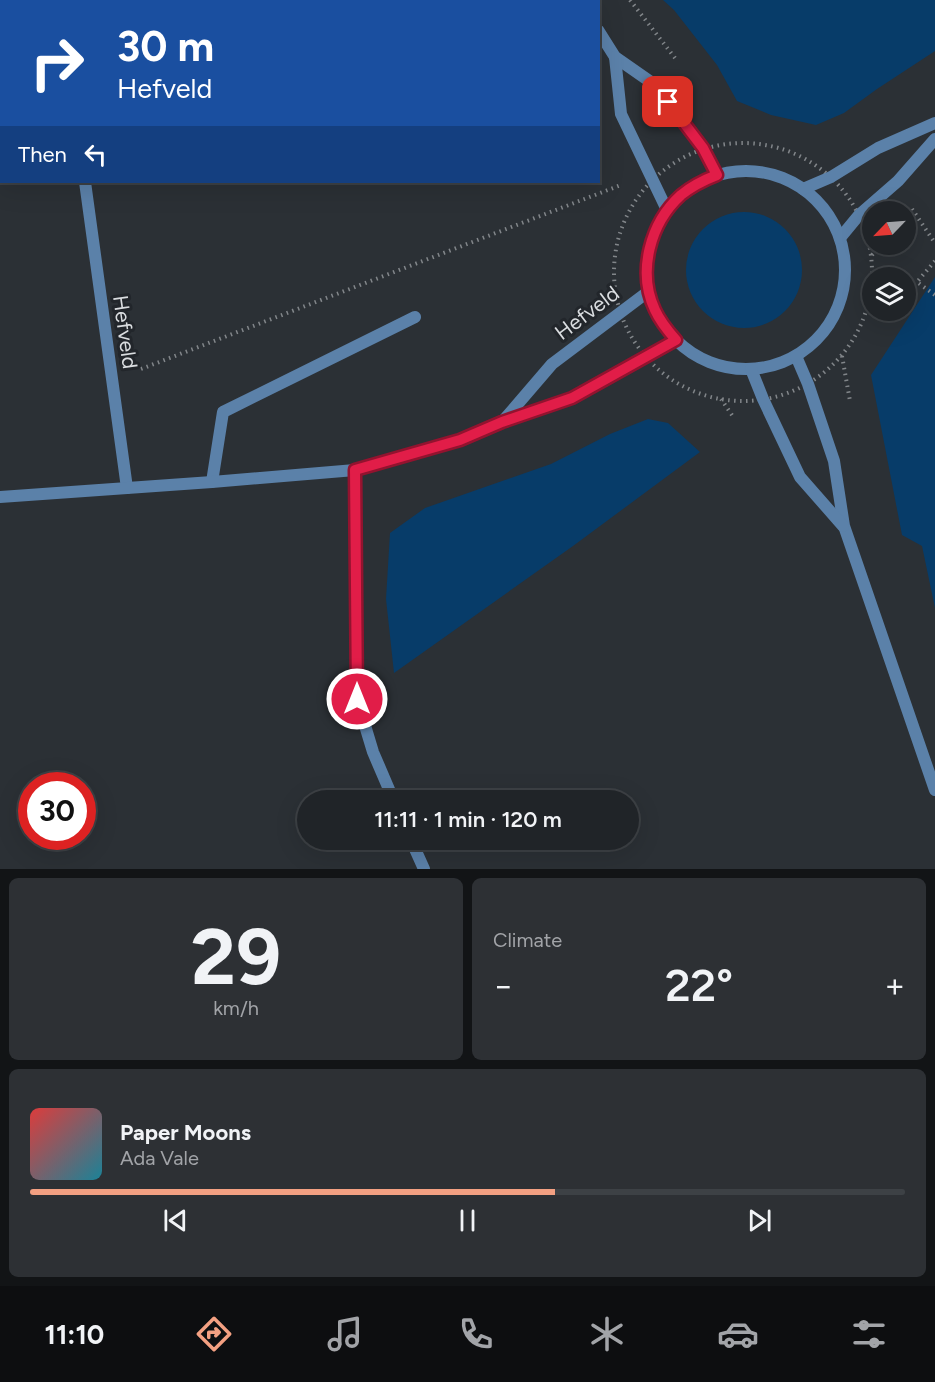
<!DOCTYPE html>
<html lang="en">
<head>
<meta charset="utf-8">
<style>
	body { margin:0; font-family:Figtree,sans-serif; background:#2d3034; color:#f1f3f6; height:100vh; display:flex; flex-direction:column; font-size:22px; white-space:nowrap }
	* { box-sizing:border-box; margin:0 }
	p { font-size:20px; color:#a2a4a8 }
	.icon { flex:none; width:33px; height:33px; fill:none; stroke:currentColor; stroke-width:2; stroke-linecap:round; stroke-linejoin:round }
	.map { position:relative; height:869px; overflow:hidden }
	.drawer { display:flex; flex-direction:column; gap:9px; padding:9px; background:#121416; flex:1 }
	.drawer>* { flex:none }
	.hud { position:absolute; left:0px; top:0px; width:600px; height:183px; box-shadow:0 6px 24px #0002,0 0 0 2px #3d4145; background:#1a4fa0; color:#fff; overflow:hidden }
	.needle { width:39px; rotate:245deg }
	.buttons { position:absolute; left:862px; top:201px; display:grid; gap:12px }
	.buttons a { display:grid; place-items:center; width:54px; height:54px; border-radius:50%; background:#202428; box-shadow:0 6px 24px #0002,0 0 0 2px #3d4145; font-size:30px }
	.speed { position:absolute; left:18px; top:772px; display:flex; gap:12px; font-size:30px; font-weight:700; text-align:center }
	.speed>* { display:grid; place-content:center; width:78px; height:78px; border-radius:50%; background:#202428; box-shadow:0 6px 24px #0002,0 0 0 2px #3d4145; line-height:1 }
	.speed .limit { border:9px solid #d22; background:#fff; color:#111 }
	.pin { position:absolute; display:grid; place-items:center; width:51px; height:51px; color:#fff; margin:-26px; border-radius:12px; box-shadow:0 3px 9px #0006 }
	.me { position:absolute; width:66px; margin:-33px; rotate:0deg; stroke-linejoin:round; filter:drop-shadow(0 0 4px #0008) }
	.turn { display:flex; align-items:center; gap:21px; height:126px; padding:0 18px; font-size:27px }
	.turn .icon { width:78px; height:78px; stroke-width:2.5 }
	.turn b { display:block; font-size:42px; line-height:51px }
	.then { display:flex; align-items:center; height:57px; padding:0 18px; background:#0003; gap:12px; font-size:22px }
	.big { font-size:45px; font-weight:600; line-height:1.1 }
	.drawer .card { flex:1; display:flex; flex-direction:column; justify-content:center; gap:9px; min-width:0; padding:0 21px; border-radius:9px; background:#2d3034 }
	.drawer .dial { align-items:center; gap:0 }
	.dial b { font-size:78px; line-height:1 }
	.song { display:flex; align-items:center; gap:18px }
	.cover { width:72px; height:72px; border-radius:9px; background:linear-gradient(135deg,hsl(0 70% 55%),hsl(190 70% 35%)) }
	.played { height:6px; border-radius:3px; background:linear-gradient(90deg,#f3a082 60%,#3d4145 60%) }
	.keys { display:flex; justify-content:space-around; direction:ltr }
	.heat { display:flex; justify-content:space-between; align-items:center; font-size:33px; direction:ltr }
	.drawer .tiles { flex:1; display:grid; gap:9px; grid-template-columns:1fr 1fr }
	.card:last-child { grid-column:span 2 }
	.trip { position:absolute; left:297px; top:790px; width:342px; height:60px; border-radius:30px; background:#202428; box-shadow:0 6px 24px #0002,0 0 0 2px #3d4145; font-weight:600; line-height:60px; text-align:center }
	.tab-bar { display:flex; height:96px; justify-content:space-around; align-items:center; background:#0d0e10; color:#a2a4a8 }
	.tab-bar .icon { width:42px; height:42px }
	.tab-bar .current { color:#f3a082 }
	.tab-bar b { font-size:27px; color:#f1f3f6 }
	.map>svg:first-child { display:block }
	.green { fill:#073c69 }
	.lines { fill:none; stroke-linecap:round; stroke-linejoin:round }
	.path { stroke:#82868a; stroke-width:4; stroke-dasharray:1.5 4.5; stroke-linecap:butt }
	.pedestrian { stroke:#5b81a9; stroke-width:12 }
	.minor { stroke:#5b81a9; stroke-width:12 }
	.tertiary { stroke:#5b81a9; stroke-width:12 }
	.route-casing { stroke:#92132f; stroke-width:15 }
	.route { stroke:#e11d48; stroke-width:10 }
	.labels { text-anchor:middle; stroke-width:6; stroke-linejoin:round; paint-order:stroke }
	.street-label { font-size:21px; fill:#dadde0; stroke:#22262b }
</style>
</head>
<body>
<div class="map">
<svg width="935" height="869" viewBox="0 0 935 869">
	<rect width="100%" height="100%" fill="#2b3035"/>
	<g class="green">
		<path d="M663 0H935V51L877 89 844 113 816 125 771 115 737 101 717 65 674 10Z"/>
		<circle cx="744" cy="270" r="58"/>
		<path d="M935 277V608L922 546 902 535 871 375Z"/>
		<path d="M648 419 668 423 700 452 573 546 394 673 386 599 390 533 425 508 551 464 610 434Z"/>
	</g>
	<g class="lines">
		<g class="path">
			<path d="M630 0 675 58"/>
			<circle cx="743" cy="272" r="129"/>
			<path d="M912 209 935 243"/>
			<path d="M872 255 882 244"/>
			<path d="M935 261 917 282 935 295"/>
			<path d="M842 356 850 401"/>
			<path d="M141 369 621 185"/>
			<path d="M721 399 734 418"/>
		</g>
		<path class="pedestrian" d="M85 182 127 488"/>
		<g class="minor">
			<path d="M76 2 77 0"/>
			<path d="M0 31 2 30"/>
			<path d="M503 421 552 364 649 291"/>
			<path d="M355 470 357 699 373 752 394 801"/>
			<path d="M212 482 223 412 415 317"/>
			<path d="M0 497 212 482 355 470 460 440 502 421 572 398 676 340"/>
			<path d="M411 840 424 869"/>
		</g>
		<g class="tertiary">
			<path d="M580 0 581 2"/>
			<path d="M598 30 615 57 658 87 703 148 717 175"/>
			<path d="M615 57 621 114 667 210"/>
			<circle cx="746" cy="270" r="99"/>
			<path d="M803 189 831 177 878 148 935 123"/>
			<path d="M840 238 859 215 898 181 935 139"/>
			<path d="M796 356 808 384 834 461 844 526 935 790"/>
			<path d="M751 369 763 399 800 477 843 526"/>
		</g>
	</g>
	<g class="lines">
		<defs>
			<path id="route" d="M357 699 355 470 460 440 502 422 572 398 676 340C668 331 660 321 655 310 637 272 650 223 681 195 692 186 704 180 717 175L703 148 668 102"/>
		</defs>
		<use href="#route" class="route-casing"/>
		<use href="#route" class="route"/>
	</g>
	<g class="labels">
		<g class="street-label">
			<text transform="translate(587 313) rotate(-37)" y="7">Hefveld</text>
			<text transform="translate(125 332) rotate(82)" y="7">Hefveld</text>
		</g>
	</g>
</svg>
<div class="buttons">
<a><svg class="needle" viewBox="-14 -14 28 28"><path d="M0-13l5 13h-10z" fill="#e53935"/><path d="M0 13l5-13h-10z" fill="#a2a4a8"/></svg></a>
<a><svg class="icon" aria-label="layers" viewBox="0 0 24 24"><path d="M12 4l9 5-9 5-9-5zM3 14l9 5 9-5"/></svg></a>
</div>
<div class="speed"><div class="limit">30</div></div>
<div class="pin" style="left:668px;top:102px;background:#d93025"><svg class="icon" aria-label="arrive" viewBox="0 0 24 24"><path d="M6 21V4h12l-3 4 3 4H6"/></svg></div>
<svg class="me" style="left:357px;top:699px" viewBox="-20 -20 40 40"><circle r="17" fill="#e11d48" stroke="#fff" stroke-width="3"/><path d="M0-11L8 9 0 5-8 9z" fill="#fff"/></svg>
<div class="trip">11:11 · 1 min · 120 m</div>
<div class="hud">
<div class="turn"><svg class="icon" aria-label="right" viewBox="0 0 24 24"><path d="M7 20v-9h11M14 6l5 5-5 5"/></svg><div><b>30 m</b>Hefveld</div></div>
<div class="then">Then<svg class="icon" aria-label="left" viewBox="0 0 24 24"><path d="M17 20v-9H6M10 6l-5 5 5 5"/></svg></div>
</div>
</div>
<section class="drawer">
<div class="tiles">
<div class="card dial"><b>29</b><p>km/h</p></div>
<div class="card"><p>Climate</p>
<div class="heat"><a>−</a><b class="big">22°</b><a>+</a></div>
</div>
<div class="card">
<div class="song"><i class="cover"></i><div><b>Paper Moons</b><p>Ada Vale</p></div></div>
<div class="played"></div>
<div class="keys"><svg class="icon" aria-label="previous" viewBox="0 0 24 24"><path d="M18 5L8 12l10 7zM5 5v14"/></svg><svg class="icon" aria-label="pause" viewBox="0 0 24 24"><path d="M8 5v14M16 5v14"/></svg><svg class="icon" aria-label="next" viewBox="0 0 24 24"><path d="M6 5l10 7-10 7zM19 5v14"/></svg></div>
</div>
</div>
</section>
<nav class="tab-bar">
<b>11:10</b>
<svg class="icon current" aria-label="directions" viewBox="0 0 24 24"><path d="M12 3l9 9-9 9-9-9zM9 14v-3h6M13 9l2 2-2 2"/></svg>
<svg class="icon" aria-label="music" viewBox="0 0 24 24"><path d="M9 18V5l10-2v13"/><circle cx="6" cy="18" r="3"/><circle cx="16" cy="16" r="3"/></svg>
<svg class="icon" aria-label="phone" viewBox="0 0 24 24"><path d="M5 4h4l2 5-3 2q2 4 5 5l2-3 5 2v4C11 20 4 13 5 4z"/></svg>
<svg class="icon" aria-label="climate" viewBox="0 0 24 24"><path d="M12 3v18M4 7l16 10M4 17L20 7"/></svg>
<svg class="icon" aria-label="car" viewBox="0 0 24 24"><path d="M5 17H2v-5l4-1 3-4h7l3 4 3 1v5h-3M9 17h6M6 11h13"/><circle cx="7" cy="17" r="2"/><circle cx="17" cy="17" r="2"/></svg>
<svg class="icon" aria-label="filters" viewBox="0 0 24 24"><path d="M4 7h16M4 17h16"/><circle cx="9" cy="7" r="2"/><circle cx="15" cy="17" r="2"/></svg>
</nav>
</body>
</html>
